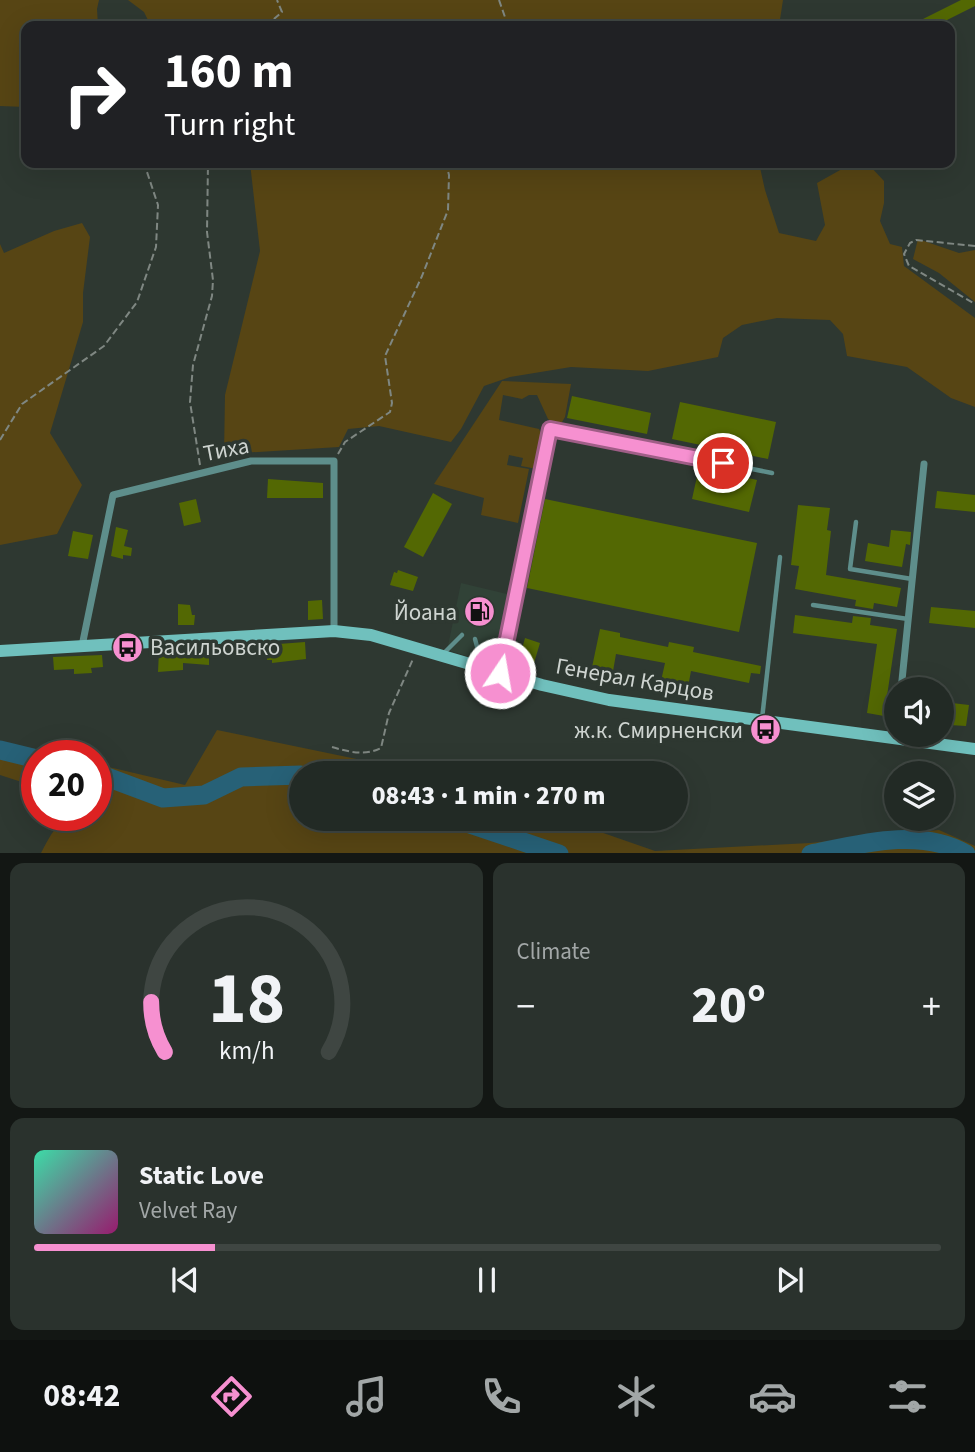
<!DOCTYPE html>
<html lang="en">
<head>
<meta charset="utf-8">
<style>
	body { margin:0; font-family:"Source Sans 3",sans-serif; background:#2a322d; color:#f1f3f6; height:100vh; display:flex; flex-direction:column; font-size:26px; white-space:nowrap }
	* { box-sizing:border-box; margin:0 }
	p { font-size:23px; color:#a2a7a7 }
	.icon { flex:none; width:38px; height:38px; fill:none; stroke:currentColor; stroke-width:2; stroke-linecap:round; stroke-linejoin:round }
	.map { position:relative; height:853px; overflow:hidden }
	.side { display:flex; flex-direction:column; gap:10px; padding:10px; background:#131714; flex:1 }
	.side>* { flex:none }
	.guide { position:absolute; left:21px; top:21px; width:934px; height:147px; border-radius:14px; box-shadow:0 7px 28px #0002,0 0 0 2px #3f4642; background:#202124; color:#fff; overflow:hidden }
	.tools { position:absolute; left:884px; top:677px; display:grid; gap:14px }
	.tools a { display:grid; place-items:center; width:70px; height:70px; border-radius:50%; background:#222a25; box-shadow:0 7px 28px #0002,0 0 0 2px #3f4642; font-size:35px }
	.speed { position:absolute; left:21px; top:740px; display:flex; gap:14px; font-size:35px; font-weight:700; text-align:center }
	.speed>* { display:grid; place-content:center; width:91px; height:91px; border-radius:50%; background:#222a25; box-shadow:0 7px 28px #0002,0 0 0 2px #3f4642; line-height:1 }
	.speed .limit { border:10px solid #d22; background:#fff; color:#111 }
	.pin { position:absolute; display:grid; place-items:center; width:60px; height:60px; color:#fff; margin:-30px; border:4px solid #fff; border-radius:50%; box-shadow:0 2px 7px #0007 }
	.me { position:absolute; width:77px; margin:-38px; rotate:12deg; stroke-linejoin:round; filter:drop-shadow(0 0 5px #0008) }
	.turn { display:flex; align-items:center; gap:24px; height:147px; padding:0 28px; font-size:32px }
	.turn .icon { width:91px; height:91px; stroke-width:2.5 }
	.turn b { display:block; font-size:49px; line-height:60px }
	.big { font-size:52px; font-weight:800; line-height:1.1 }
	.side .widget { flex:1; display:flex; flex-direction:column; justify-content:center; gap:10px; min-width:0; padding:0 24px; border-radius:14px; background:#2a322d }
	.side .dial { align-items:center; gap:0 }
	.dial svg { height:182px; overflow:visible; fill:none; stroke:#3f4642; stroke-width:7; stroke-linecap:round; text-anchor:middle }
	.dial text { fill:#f1f3f6; stroke:none }
	.song { display:flex; align-items:center; gap:21px }
	.cover { width:84px; height:84px; border-radius:10px; background:linear-gradient(135deg,hsl(160 70% 55%),hsl(320 70% 35%)) }
	.played { height:7px; border-radius:4px; background:linear-gradient(90deg,#f690d0 20%,#3f4642 20%) }
	.keys { display:flex; justify-content:space-around; direction:ltr }
	.heat { display:flex; justify-content:space-between; align-items:center; font-size:38px; direction:ltr }
	.side .tiles { flex:1; display:grid; gap:10px; grid-template-columns:1fr 1fr }
	.widget:last-child { grid-column:span 2 }
	.trip { position:absolute; left:289px; top:761px; width:399px; height:70px; border-radius:35px; background:#222a25; box-shadow:0 7px 28px #0002,0 0 0 2px #3f4642; font-weight:800; line-height:70px; text-align:center }
	.tab-bar { display:flex; height:112px; justify-content:space-around; align-items:center; background:#0e110f; color:#a2a7a7 }
	.tab-bar .icon { width:49px; height:49px }
	.tab-bar .current { color:#f690d0 }
	.tab-bar b { font-size:32px; color:#f1f3f6 }
	.map>svg:first-child { display:block }
	.built { fill:#314237 }
	.green { fill:#574514 }
	.lines { fill:none; stroke-linecap:round; stroke-linejoin:round }
	.river { stroke:#276177; stroke-width:19 }
	.building { fill:#536803 }
	.path { stroke:#7f8782; stroke-width:2; stroke-dasharray:7 3.5; stroke-linecap:butt }
	.lane { stroke:#5e8e8b; stroke-width:4.5 }
	.street { stroke:#5e8e8b; stroke-width:7 }
	.secondary { stroke:#70c0bd; stroke-width:12 }
	.route-casing { stroke:#a05e87; stroke-width:18 }
	.route { stroke:#f690d0; stroke-width:12 }
	.labels { text-anchor:middle; stroke-width:7; stroke-linejoin:round; paint-order:stroke }
	.street-label { font-size:23px; fill:#ced4d0; stroke:#2e3831 }
	.poi-label { font-size:23px; fill:#ced4d0; stroke:#2e3831; text-anchor:end }
</style>
</head>
<body>
<div class="map">
<svg width="975" height="854" viewBox="0 0 975 854">
	<rect width="100%" height="100%" fill="#2e3831"/>
	<path class="built" d="M461 583 511 595 497 661 492 664 451 651 448 646Z"/>
	<g class="green">
		<path d="M0 0H99L97 9 98 26H26V107L0 106Z"/>
		<path d="M128 0H783L779 26H203L197 22 192 26H151L144 12Z"/>
		<path d="M250 163H759L765 190 779 233 816 241 825 225 817 183 842 169 869 165 884 181V203L880 221 890 244 902 247 904 266 975 318V407L951 398 907 367 847 356 843 334 830 320 777 318 742 325 723 338 718 357 648 371 571 367 510 377 484 386 461 429 451 442 379 426 348 429 339 447 224 454 225 395 260 251Z"/>
		<path d="M82 223 90 237 83 293V322L50 433 82 485 57 534 0 545V244L4 253 54 231Z"/>
		<path d="M918 239 959 253 975 250V302L939 273 913 259Z"/>
		<path d="M502 381 571 384 565 417 562 422 556 424 548 419 537 395H529L522 399 503 395 499 420 539 429 543 438 537 469 521 466 523 458 509 455 507 465 529 469 518 523 481 515 484 498 434 484Z"/>
		<path d="M217 730 424 773 301 774V819H563L655 851 810 843 939 830 975 846V853H41C57 823 60 816 96 816V764L185 785Z"/>
		<path d="M0 741 64 756H37V787L0 775Z"/>
	</g>
	<g class="lines">
		<g class="river">
			<path d="M0 750 37 759"/>
			<path d="M96 773 163 798 204 795 241 777 301 775"/>
			<path d="M455 819 559 854"/>
			<path d="M811 854C860 844 920 827 966 854"/>
		</g>
	</g>
	<g class="building">
		<path d="M961 0H975V6L935 26H909Z"/>
		<path d="M572 396 651 413 647 434 567 418Z"/>
		<path d="M680 402 776 422 768 459 672 439Z"/>
		<path d="M713 470 757 480 749 512 692 499 698 472 711 475Z"/>
		<path d="M268 479 323 483V498H267Z"/>
		<path d="M937 491 975 495V512L935 508Z"/>
		<path d="M433 493 452 504 423 557 404 547Z"/>
		<path d="M196 499 201 522 184 526 179 503Z"/>
		<path d="M545 499 757 543 739 632 527 588Z"/>
		<path d="M798 505 830 508 827 530 831 531 826 575 901 588 897 607 874 603 873 609 855 606 856 600 795 589 799 566 791 565Z"/>
		<path d="M116 527 128 530 124 546 132 548 131 556 123 555V559L111 556Z"/>
		<path d="M891 530 911 532 910 545 906 544 902 567 865 561 868 543 889 547Z"/>
		<path d="M73 531 93 535 88 559 68 556Z"/>
		<path d="M398 570 418 577 413 591 390 585 394 572 397 573Z"/>
		<path d="M322 600 323 619 308 620V601Z"/>
		<path d="M178 604 190 605 192 615H195L194 625H178Z"/>
		<path d="M931 607 975 611V628L929 623Z"/>
		<path d="M795 615 852 623 853 616 871 618 870 625 897 629 884 716 867 713 877 644 793 633Z"/>
		<path d="M600 629 620 633V637L668 647 669 642 694 647 693 652 761 666 760 674 751 673 749 683 691 671 688 687 661 681 665 663 616 654 612 677 591 672Z"/>
		<path d="M525 638 540 643 534 663 522 660 520 656Z"/>
		<path d="M305 642 306 659 272 663V660H267L266 645Z"/>
		<path d="M184 650 209 652V665L183 663V670L158 672 159 651Z"/>
		<path d="M102 655 103 667 91 668 92 673 74 674V669L54 670 53 657Z"/>
		<path d="M952 703 969 705 966 726 949 725Z"/>
	</g>
	<g class="lines">
		<g class="path">
			<path d="M499 0 506 20 505 26"/>
			<path d="M266 26 282 12 277 0"/>
			<path d="M975 246 916 240 910 243 904 254 909 266 975 304"/>
			<path d="M0 440 22 404 104 346 137 302 156 247 158 205 144 163"/>
			<path d="M338 454 345 442 390 412 392 403 385 356 422 276 448 210 449 175 446 163"/>
			<path d="M200 465 190 402 193 365 212 296 213 280 207 232 208 163"/>
			<path d="M332 747C349 752 365 756 381 748L389 713 413 659"/>
		</g>
		<g class="lane">
			<path d="M856 522 850 569 912 579"/>
			<path d="M813 605 908 619"/>
			<path d="M475 639 482 665"/>
			<path d="M442 655 462 635"/>
			<path d="M500 672 550 429 772 473"/>
			<path d="M762 719 780 557"/>
		</g>
		<g class="street">
			<path d="M82 646 113 495 251 461H334V631"/>
			<path d="M901 690 924 464"/>
		</g>
		<path class="secondary" d="M0 651 334 631 371 635 542 685 609 700 975 749"/>
	</g>
	<g class="lines">
		<defs>
			<path id="route" d="M500 673 550 429 723 463"/>
		</defs>
		<use href="#route" class="route-casing"/>
		<use href="#route" class="route"/>
	</g>
	<defs>
		<symbol id="fuel-disc" viewBox="-11 -11 22 22"><circle r="9.5" fill="#f690d0" stroke="#2e3831"/><path d="M-5.5-6h7V0h2V4h1.3V-2.5L3-4.5l.8-.8L6-3V5H2.5V1h-1V6h-7ZM-4.2-4.7v3.2H.2V-4.7Z" fill="#111"/></symbol>
		<symbol id="bus-disc" viewBox="-11 -11 22 22"><circle r="9.5" fill="#f690d0" stroke="#2e3831"/><path d="M-5-6H5V4H4V6H2V4H-2V6H-4V4H-5ZM-3.5-4V0h7V-4ZM-3.5 1.2v1.5H-2V1.2ZM2 1.2v1.5H3.5V1.2Z" fill="#111"/></symbol>
	</defs>
	<g fill-rule="evenodd">
		<use href="#fuel-disc" x="462" y="594" width="35" height="35"/>
		<use href="#bus-disc" x="110" y="630" width="35" height="35"/>
		<use href="#bus-disc" x="748" y="712" width="35" height="35"/>
	</g>
	<g class="labels">
		<g class="street-label">
			<text transform="translate(226 449) rotate(-11)" y="8">Тиха</text>
			<text transform="translate(635 679) rotate(10)" y="8">Генерал Карцов</text>
		</g>
		<g class="poi-label">
			<text x="457" y="620">Йоана</text>
			<text x="150" y="655" text-anchor="start">Васильовско</text>
			<text x="743" y="738">ж.к. Смирненски</text>
		</g>
	</g>
</svg>
<div class="tools">
<a><svg class="icon" aria-label="sound" viewBox="0 0 24 24"><path d="M4 9h4l5-4v14l-5-4H4zM17 9q2 3 0 6"/></svg></a>
<a><svg class="icon" aria-label="layers" viewBox="0 0 24 24"><path d="M12 4l9 5-9 5-9-5zM3 14l9 5 9-5"/></svg></a>
</div>
<div class="speed"><div class="limit">20</div></div>
<div class="pin" style="left:723px;top:463px;background:#d93025"><svg class="icon" aria-label="arrive" viewBox="0 0 24 24"><path d="M6 21V4h12l-3 4 3 4H6"/></svg></div>
<svg class="me" style="left:500px;top:673px" viewBox="-20 -20 40 40"><circle r="17" fill="#f690d0" stroke="#fff" stroke-width="3"/><path d="M0-11L8 9 0 5-8 9z" fill="#fff"/></svg>
<div class="trip">08:43 · 1 min · 270 m</div>
<div class="guide">
<div class="turn"><svg class="icon" aria-label="right" viewBox="0 0 24 24"><path d="M7 20v-9h11M14 6l5 5-5 5"/></svg><div><b>160 m</b>Turn right</div></div>
</div>
</div>
<section class="side">
<div class="tiles">
<div class="widget dial"><svg viewBox="0 0 100 80">
<path d="M14 69A42 42 0 1 1 86 69"/>
<path d="M14 69A42 42 0 0 1 8 47" stroke="#f690d0"/>
<text x="50" y="56" font-size="32" font-weight="700">18</text>
<text x="50" y="72" font-size="11">km/h</text>
</svg></div>
<div class="widget"><p>Climate</p>
<div class="heat"><a>−</a><b class="big">20°</b><a>+</a></div>
</div>
<div class="widget">
<div class="song"><i class="cover"></i><div><b>Static Love</b><p>Velvet Ray</p></div></div>
<div class="played"></div>
<div class="keys"><svg class="icon" aria-label="previous" viewBox="0 0 24 24"><path d="M18 5L8 12l10 7zM5 5v14"/></svg><svg class="icon" aria-label="pause" viewBox="0 0 24 24"><path d="M8 5v14M16 5v14"/></svg><svg class="icon" aria-label="next" viewBox="0 0 24 24"><path d="M6 5l10 7-10 7zM19 5v14"/></svg></div>
</div>
</div>
</section>
<nav class="tab-bar">
<b>08:42</b>
<svg class="icon current" aria-label="directions" viewBox="0 0 24 24"><path d="M12 3l9 9-9 9-9-9zM9 14v-3h6M13 9l2 2-2 2"/></svg>
<svg class="icon" aria-label="music" viewBox="0 0 24 24"><path d="M9 18V5l10-2v13"/><circle cx="6" cy="18" r="3"/><circle cx="16" cy="16" r="3"/></svg>
<svg class="icon" aria-label="phone" viewBox="0 0 24 24"><path d="M5 4h4l2 5-3 2q2 4 5 5l2-3 5 2v4C11 20 4 13 5 4z"/></svg>
<svg class="icon" aria-label="climate" viewBox="0 0 24 24"><path d="M12 3v18M4 7l16 10M4 17L20 7"/></svg>
<svg class="icon" aria-label="car" viewBox="0 0 24 24"><path d="M5 17H2v-5l4-1 3-4h7l3 4 3 1v5h-3M9 17h6M6 11h13"/><circle cx="7" cy="17" r="2"/><circle cx="17" cy="17" r="2"/></svg>
<svg class="icon" aria-label="filters" viewBox="0 0 24 24"><path d="M4 7h16M4 17h16"/><circle cx="9" cy="7" r="2"/><circle cx="15" cy="17" r="2"/></svg>
</nav>
</body>
</html>
